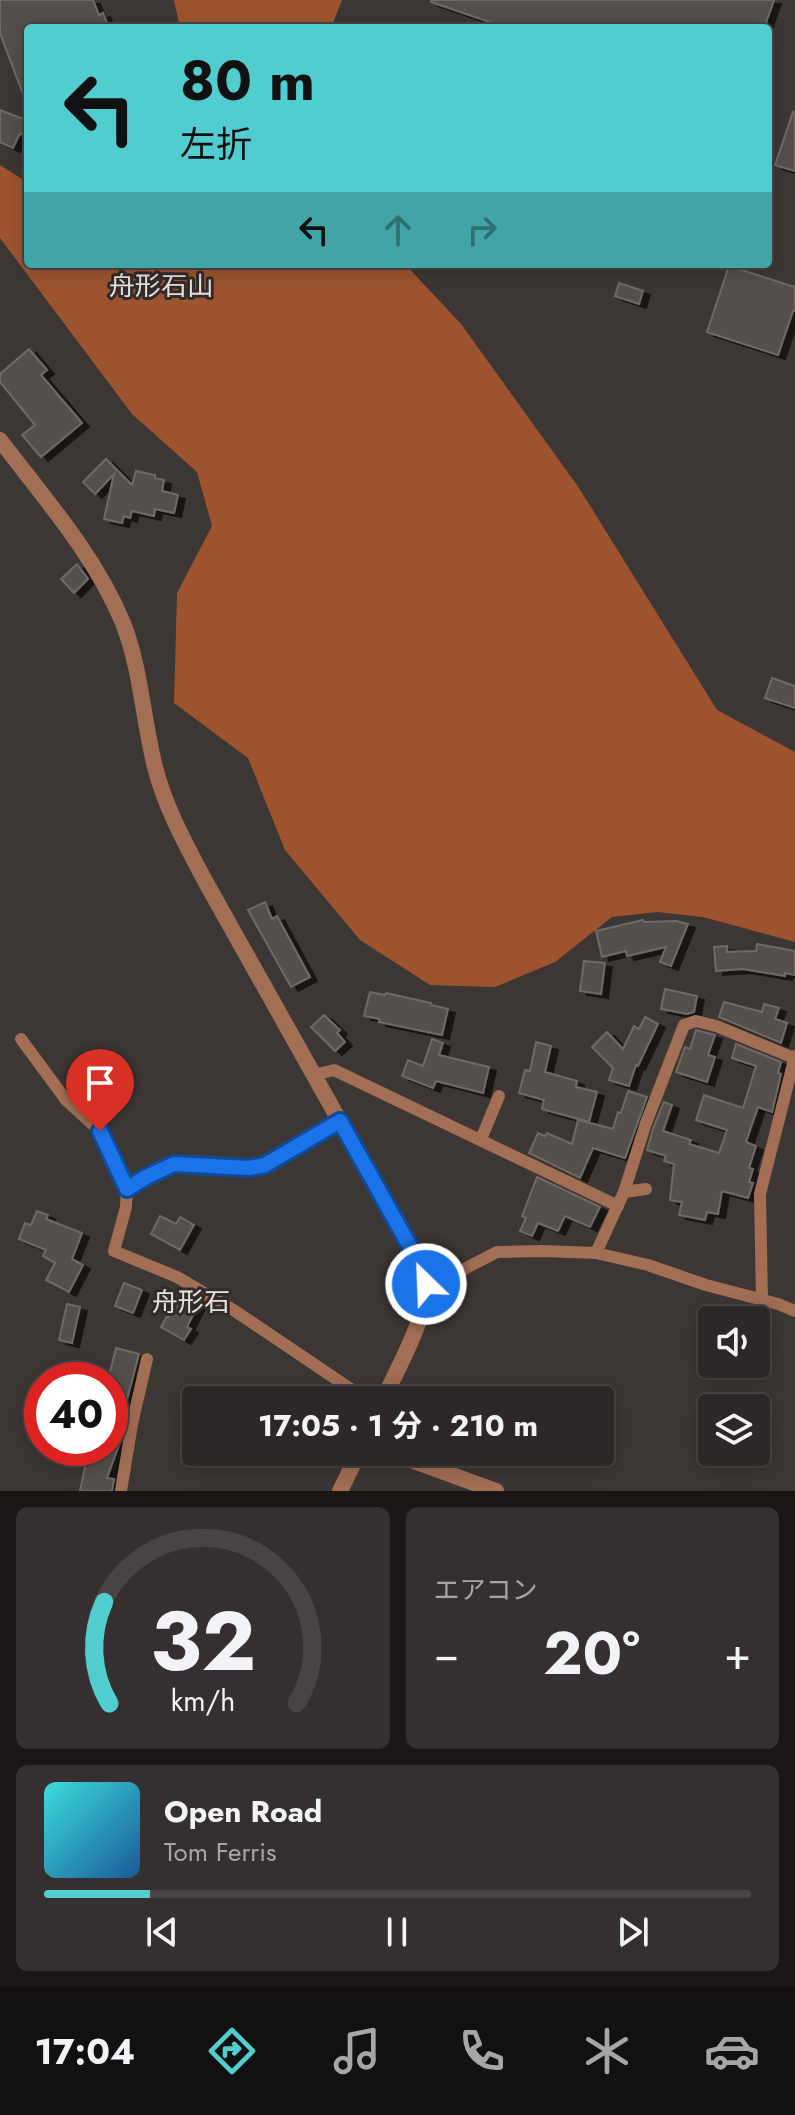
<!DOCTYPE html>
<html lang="ja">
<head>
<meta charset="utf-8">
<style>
	body { margin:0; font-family:Jost,"Noto Sans JP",sans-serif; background:#35302f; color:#f1f3f6; height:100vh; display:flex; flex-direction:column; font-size:30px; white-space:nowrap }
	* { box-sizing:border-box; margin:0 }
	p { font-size:26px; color:#a7a6a7 }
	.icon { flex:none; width:44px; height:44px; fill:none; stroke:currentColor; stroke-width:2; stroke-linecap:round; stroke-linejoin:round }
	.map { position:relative; height:1491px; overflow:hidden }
	.panel { display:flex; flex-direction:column; gap:16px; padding:16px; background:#191615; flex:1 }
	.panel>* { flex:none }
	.hud { position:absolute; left:24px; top:24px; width:748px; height:244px; border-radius:8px; box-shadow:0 4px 20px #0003,0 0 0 2px #484444; background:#52cdcf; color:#111; overflow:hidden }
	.fabs { position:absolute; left:698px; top:1306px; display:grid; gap:16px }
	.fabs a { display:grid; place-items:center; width:72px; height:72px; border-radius:8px; background:#2d2827; box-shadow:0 4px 20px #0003,0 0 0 2px #484444; font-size:40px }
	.speed { position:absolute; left:24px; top:1362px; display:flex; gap:16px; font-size:40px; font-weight:700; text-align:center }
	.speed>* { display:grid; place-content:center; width:104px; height:104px; border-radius:50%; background:#2d2827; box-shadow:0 4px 20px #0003,0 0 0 2px #484444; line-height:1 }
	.speed .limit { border:12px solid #d22; background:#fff; color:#111 }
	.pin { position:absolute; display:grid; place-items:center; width:68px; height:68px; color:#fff; margin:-82px -34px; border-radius:50% 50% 50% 0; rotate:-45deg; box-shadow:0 0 8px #0007 }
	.pin .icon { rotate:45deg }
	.me { position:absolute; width:88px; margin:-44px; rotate:336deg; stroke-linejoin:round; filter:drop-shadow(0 0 6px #0008) }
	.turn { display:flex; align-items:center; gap:28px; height:168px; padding:0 24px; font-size:36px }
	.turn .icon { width:104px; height:104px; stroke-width:2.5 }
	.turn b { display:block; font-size:56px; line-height:68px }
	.lanes { display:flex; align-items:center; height:76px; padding:0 24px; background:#0003; justify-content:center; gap:40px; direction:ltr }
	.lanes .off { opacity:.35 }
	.big { font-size:60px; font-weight:700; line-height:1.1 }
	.panel .card { flex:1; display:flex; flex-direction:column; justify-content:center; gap:12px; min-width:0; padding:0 28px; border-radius:12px; background:#35302f }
	.panel .dial { align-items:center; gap:0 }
	.dial svg { height:208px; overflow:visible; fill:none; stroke:#484444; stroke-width:7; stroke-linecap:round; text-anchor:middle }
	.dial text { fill:#f1f3f6; stroke:none }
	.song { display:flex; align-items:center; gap:24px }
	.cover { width:96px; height:96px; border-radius:12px; background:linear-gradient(135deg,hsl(180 70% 55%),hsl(210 70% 35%)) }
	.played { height:8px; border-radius:4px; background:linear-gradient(90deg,#52cdcf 15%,#484444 15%) }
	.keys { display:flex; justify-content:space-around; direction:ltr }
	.heat { display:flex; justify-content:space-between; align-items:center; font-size:44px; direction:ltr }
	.panel .tiles { flex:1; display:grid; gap:16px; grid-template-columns:1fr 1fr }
	.card:last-child { grid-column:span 2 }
	.trip { position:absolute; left:182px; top:1386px; width:432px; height:80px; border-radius:8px; background:#2d2827; box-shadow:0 4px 20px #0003,0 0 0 2px #484444; font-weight:700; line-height:80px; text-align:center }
	.tab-bar { display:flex; height:128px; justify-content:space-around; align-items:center; background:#121010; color:#a7a6a7 }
	.tab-bar .icon { width:56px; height:56px }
	.tab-bar .active { color:#52cdcf }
	.tab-bar b { font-size:36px; color:#f1f3f6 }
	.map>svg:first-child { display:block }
	.forest { fill:#9d542e }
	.building { fill:#554f4c; stroke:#6f6966; stroke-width:2; filter:url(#shadow) }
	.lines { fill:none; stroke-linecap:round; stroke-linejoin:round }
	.minor { stroke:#a26e54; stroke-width:12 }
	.tertiary { stroke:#a26e54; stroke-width:16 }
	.route-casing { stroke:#114b97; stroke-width:20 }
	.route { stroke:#1a73e8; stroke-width:14 }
	.labels { text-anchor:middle; stroke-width:6; stroke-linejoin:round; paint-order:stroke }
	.quarter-label { font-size:26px; fill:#e9e2df; stroke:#312c2a }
</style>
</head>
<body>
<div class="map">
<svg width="795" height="1491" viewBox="0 0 795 1491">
	<defs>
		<filter id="shadow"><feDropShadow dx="7" dy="4" stdDeviation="0" flood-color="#0009"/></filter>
	</defs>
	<rect width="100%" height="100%" fill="#3c3634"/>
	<g class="forest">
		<path d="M174 0H342L331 28H180Z"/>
		<path d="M0 165 28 183V264H405L461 324 579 488 717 710 795 752V942L703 917 657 912 612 917 555 962 495 987 430 985 360 940 285 850 248 758 174 703 177 593 212 526 197 472 132 414 0 238Z"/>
	</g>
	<g class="building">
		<path d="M0 0H93L99 15 103 13 109 28H28L27 105 0 33Z"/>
		<path d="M431 0H774L764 28H507L431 2Z"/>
		<path d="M0 110 28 121V131L19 135 13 148 0 142Z"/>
		<path d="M793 112 795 113V171L775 165Z"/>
		<path d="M729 266 795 287V311H793L778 355 707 332Z"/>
		<path d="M619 283 643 291 639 304 615 296Z"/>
		<path d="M29 349 47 370 41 375 82 423 41 457 22 435 35 425 0 382V374Z"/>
		<path d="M106 459 132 485 136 471 155 475V478L164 480 162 491 178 495 174 513 155 509 154 516 132 511 130 518 124 516 122 523 104 519 114 474 95 494 83 482Z"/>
		<path d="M77 564 88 579 74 593 61 579Z"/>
		<path d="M772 678 795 686V708L765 698Z"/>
		<path d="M265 902 272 919 277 916 310 977 291 987 248 910Z"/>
		<path d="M643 920 644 922 676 921 688 924 671 966 660 962 666 947 627 956 626 951 602 957 596 931Z"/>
		<path d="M757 944 795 951V975L785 973V976L743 969 716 971 714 947 727 946V952L756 951Z"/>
		<path d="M584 961 605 963 601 994 580 991Z"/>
		<path d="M665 989 697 996 694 1012 687 1014 661 1009Z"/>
		<path d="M370 992 385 995 386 993 431 1003V1005L448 1009 442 1035 379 1022 380 1019 364 1016Z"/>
		<path d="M724 1002 762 1012 764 1004 779 1008 775 1019 787 1023 781 1043 719 1017Z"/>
		<path d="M324 1015 340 1030 337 1033 345 1042 335 1051 311 1027Z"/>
		<path d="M645 1017 658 1024 638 1066 636 1065 629 1086 609 1080 613 1068 592 1047 607 1032 623 1049 634 1026 639 1029Z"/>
		<path d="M696 1030 715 1035 708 1055 715 1057 707 1082 676 1072 685 1047 690 1049Z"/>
		<path d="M432 1039 443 1043 439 1055 489 1067 483 1093 436 1081 433 1088 402 1076 408 1060 423 1066Z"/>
		<path d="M536 1042 551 1046 545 1072 577 1081 576 1087 597 1092 589 1122 542 1109 544 1100 519 1093 525 1070 530 1071Z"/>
		<path d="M736 1044 781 1062 778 1073 781 1074 772 1112 758 1107 746 1142 756 1146 749 1168 753 1169 749 1182 753 1183 748 1198 722 1191 718 1214 707 1212 705 1220 679 1215 682 1202 670 1200 674 1164 664 1161 666 1156 647 1150 654 1126 664 1102 672 1105 663 1131 691 1140 689 1144 719 1153 727 1130 696 1120 704 1095 743 1108 756 1066 732 1058Z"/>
		<path d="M628 1091 647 1097 625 1158 593 1148 580 1178 529 1153 538 1133 545 1136 547 1133 572 1144 578 1120 613 1129 618 1112 621 1113Z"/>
		<path d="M537 1177 600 1207 590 1227 565 1216 558 1231 538 1223 532 1236 520 1231 526 1218 522 1216Z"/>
		<path d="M37 1211 48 1215 46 1219 82 1233 72 1259 83 1265 69 1292 46 1280 55 1263 43 1256 46 1250 19 1239 25 1223 31 1225Z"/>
		<path d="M160 1216 176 1224 180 1217 194 1225 180 1250 151 1234Z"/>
		<path d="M124 1283 142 1290 133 1313 115 1306Z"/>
		<path d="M183 1291 200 1301 187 1327 191 1329 184 1340 161 1327 167 1316 169 1317Z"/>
		<path d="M67 1304 80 1307 72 1343 59 1340Z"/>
		<path d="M116 1348 139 1354 120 1426H122L120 1442 107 1478 114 1479 112 1491H80L89 1448H110V1380H108Z"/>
	</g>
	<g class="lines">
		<g class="minor">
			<path d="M21 1039 66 1100 100 1131 127 1189 126 1207 114 1251 177 1277 235 1311 367 1400"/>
			<path d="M314 1075 334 1070 618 1206"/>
			<path d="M481 1139 499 1096"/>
			<path d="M127 1189 146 1177 174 1164 249 1168 265 1165 340 1121"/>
			<path d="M624 1192 646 1189"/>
			<path d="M596 1253 624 1192 646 1123 684 1025 696 1021 716 1026 794 1058"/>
			<path d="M425 1298 466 1268 497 1252 542 1251 596 1253 648 1265 706 1285 778 1304 795 1311"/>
			<path d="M762 1301 760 1194 795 1056"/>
			<path d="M121 1491 132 1424 147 1359"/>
		</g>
		<g class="tertiary">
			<path d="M0 440C45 499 94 554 123 623 141 669 143 720 155 767 165 807 185 843 204 879L422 1268C424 1274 426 1280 426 1287 427 1316 396 1372 383 1400"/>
			<path d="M389 1452 496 1491"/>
			<path d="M340 1491 359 1452"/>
		</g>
	</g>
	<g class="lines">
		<defs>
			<path id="route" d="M100 1131 127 1189 146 1177 174 1164 249 1168 265 1165 340 1121 422 1268 426 1284"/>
		</defs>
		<use href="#route" class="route-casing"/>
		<use href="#route" class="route"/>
	</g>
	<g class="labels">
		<g class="quarter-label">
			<text x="161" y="295">舟形石山</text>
			<text x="191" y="1311">舟形石</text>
		</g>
	</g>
</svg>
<div class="fabs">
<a><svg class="icon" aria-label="sound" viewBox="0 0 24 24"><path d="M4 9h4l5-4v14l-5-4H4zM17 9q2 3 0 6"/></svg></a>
<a><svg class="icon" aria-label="layers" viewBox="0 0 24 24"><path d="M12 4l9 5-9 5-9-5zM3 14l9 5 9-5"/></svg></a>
</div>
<div class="speed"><div class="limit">40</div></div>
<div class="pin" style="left:100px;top:1131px;background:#d93025"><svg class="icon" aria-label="arrive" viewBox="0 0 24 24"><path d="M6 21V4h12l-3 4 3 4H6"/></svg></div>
<svg class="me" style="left:426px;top:1284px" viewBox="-20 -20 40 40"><circle r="17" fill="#1a73e8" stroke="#fff" stroke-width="3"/><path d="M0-11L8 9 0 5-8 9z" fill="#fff"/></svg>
<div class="trip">17:05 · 1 分 · 210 m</div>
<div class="hud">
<div class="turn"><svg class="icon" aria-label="left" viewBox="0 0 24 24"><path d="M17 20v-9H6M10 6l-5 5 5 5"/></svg><div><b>80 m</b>左折</div></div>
<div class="lanes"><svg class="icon" aria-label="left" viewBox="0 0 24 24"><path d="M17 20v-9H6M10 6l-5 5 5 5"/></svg><svg class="icon off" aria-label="ahead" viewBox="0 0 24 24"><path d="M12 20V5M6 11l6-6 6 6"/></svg><svg class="icon off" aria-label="right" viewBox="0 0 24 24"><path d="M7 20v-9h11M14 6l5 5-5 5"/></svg></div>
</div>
</div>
<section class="panel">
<div class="tiles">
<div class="card dial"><svg viewBox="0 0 100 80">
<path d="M14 69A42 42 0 1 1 86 69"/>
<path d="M14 69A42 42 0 0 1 12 30" stroke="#52cdcf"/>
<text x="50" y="56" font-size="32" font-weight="700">32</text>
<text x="50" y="72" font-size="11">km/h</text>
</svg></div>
<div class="card"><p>エアコン</p>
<div class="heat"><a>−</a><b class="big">20°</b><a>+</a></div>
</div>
<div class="card">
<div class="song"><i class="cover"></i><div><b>Open Road</b><p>Tom Ferris</p></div></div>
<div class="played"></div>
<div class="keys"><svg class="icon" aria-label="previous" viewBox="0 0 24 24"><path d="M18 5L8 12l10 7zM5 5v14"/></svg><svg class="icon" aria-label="pause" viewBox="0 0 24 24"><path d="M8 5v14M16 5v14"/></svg><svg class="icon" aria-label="next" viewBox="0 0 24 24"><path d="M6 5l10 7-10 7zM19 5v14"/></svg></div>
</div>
</div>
</section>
<nav class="tab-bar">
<b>17:04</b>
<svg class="icon active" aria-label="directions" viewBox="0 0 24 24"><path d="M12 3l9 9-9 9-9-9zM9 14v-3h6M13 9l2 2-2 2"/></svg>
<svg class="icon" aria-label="music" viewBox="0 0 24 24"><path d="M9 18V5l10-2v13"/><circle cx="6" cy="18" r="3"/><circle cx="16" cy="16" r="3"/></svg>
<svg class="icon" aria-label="phone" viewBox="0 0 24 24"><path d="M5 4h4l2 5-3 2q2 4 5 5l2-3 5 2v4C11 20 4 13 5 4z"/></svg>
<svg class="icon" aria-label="climate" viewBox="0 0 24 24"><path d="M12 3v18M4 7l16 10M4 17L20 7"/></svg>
<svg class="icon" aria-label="car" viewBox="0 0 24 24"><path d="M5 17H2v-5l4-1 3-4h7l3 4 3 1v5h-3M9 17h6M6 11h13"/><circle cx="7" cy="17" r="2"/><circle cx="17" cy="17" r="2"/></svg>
</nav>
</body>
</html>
